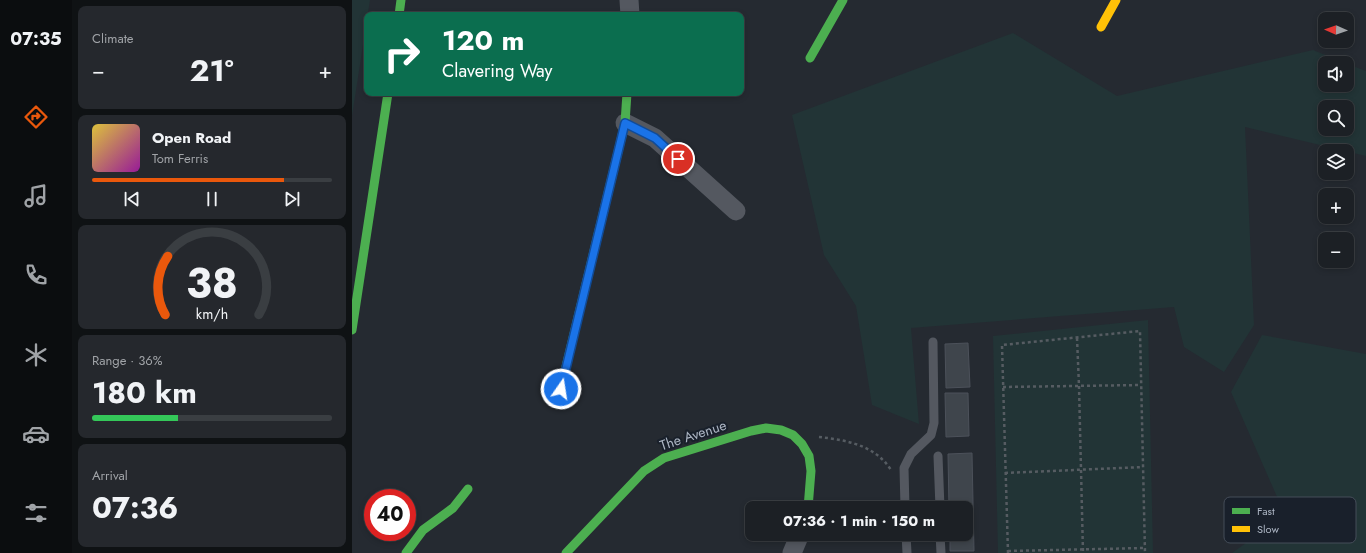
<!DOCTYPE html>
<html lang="en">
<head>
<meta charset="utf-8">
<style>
	body { margin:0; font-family:Jost,sans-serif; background:#25282d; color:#f1f3f6; height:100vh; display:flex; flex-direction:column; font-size:15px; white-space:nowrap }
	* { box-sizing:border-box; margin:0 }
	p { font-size:13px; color:#a0a3a7 }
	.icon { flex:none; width:22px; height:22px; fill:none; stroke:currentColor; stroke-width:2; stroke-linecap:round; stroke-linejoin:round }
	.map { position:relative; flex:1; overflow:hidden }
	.side { display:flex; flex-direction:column; gap:6px; padding:6px; background:#0f1214; width:280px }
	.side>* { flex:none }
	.guide { position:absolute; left:12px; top:12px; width:380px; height:84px; border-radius:8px; box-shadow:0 2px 6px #0003,0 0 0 1px #3a3e42; background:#0b6e4f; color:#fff; overflow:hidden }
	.needle { width:26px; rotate:272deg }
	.tools { position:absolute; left:966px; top:12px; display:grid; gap:8px }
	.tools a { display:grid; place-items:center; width:36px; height:36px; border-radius:8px; background:#1c2025; box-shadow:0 2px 6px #0003,0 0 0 1px #3a3e42; font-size:20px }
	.speed { position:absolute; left:12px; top:489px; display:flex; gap:8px; font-size:20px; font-weight:700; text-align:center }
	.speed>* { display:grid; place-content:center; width:52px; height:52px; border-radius:50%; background:#1c2025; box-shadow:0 2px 6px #0003,0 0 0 1px #3a3e42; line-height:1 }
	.speed .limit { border:6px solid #d22; background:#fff; color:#111 }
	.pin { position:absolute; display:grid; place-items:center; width:34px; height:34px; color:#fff; margin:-17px; border:2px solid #fff; border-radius:50%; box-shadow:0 1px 4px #0007 }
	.me { position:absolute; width:44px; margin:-22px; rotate:13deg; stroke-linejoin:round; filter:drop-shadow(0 0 3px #0008) }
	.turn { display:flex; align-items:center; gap:14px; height:84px; padding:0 12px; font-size:18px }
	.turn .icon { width:52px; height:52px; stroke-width:2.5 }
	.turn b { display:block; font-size:28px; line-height:34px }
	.big { font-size:30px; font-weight:700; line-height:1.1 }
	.side .card { flex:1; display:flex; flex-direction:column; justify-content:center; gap:6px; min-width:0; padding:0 14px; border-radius:8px; background:#25282d }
	.side .dial { align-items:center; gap:0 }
	.dial svg { height:104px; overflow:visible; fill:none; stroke:#3a3e42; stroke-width:7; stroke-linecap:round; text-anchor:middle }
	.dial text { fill:#f1f3f6; stroke:none }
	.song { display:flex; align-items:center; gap:12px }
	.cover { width:48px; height:48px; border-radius:6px; background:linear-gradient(135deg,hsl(50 70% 55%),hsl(300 70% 35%)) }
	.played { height:4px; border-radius:2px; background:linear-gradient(90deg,#ea580c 80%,#3a3e42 80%) }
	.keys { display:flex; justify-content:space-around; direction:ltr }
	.heat { display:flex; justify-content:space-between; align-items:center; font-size:22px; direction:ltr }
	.charge { height:6px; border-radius:3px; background:linear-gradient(90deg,#34c759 36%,#3a3e42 0) }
	.trip { position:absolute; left:393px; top:501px; width:228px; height:40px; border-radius:8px; background:#1c2025; box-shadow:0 2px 6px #0003,0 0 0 1px #3a3e42; font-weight:700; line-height:40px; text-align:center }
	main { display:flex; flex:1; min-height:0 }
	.dock { display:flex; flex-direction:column; width:72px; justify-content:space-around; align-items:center; background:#0b0d0f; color:#a0a3a7 }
	.dock .icon { width:28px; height:28px }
	.dock .current { color:#ea580c }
	.dock b { font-size:18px; color:#f1f3f6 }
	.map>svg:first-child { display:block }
	.green { fill:#223436; fill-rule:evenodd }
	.building { fill:#3f454c; stroke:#4c515a }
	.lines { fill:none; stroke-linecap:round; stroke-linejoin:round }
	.path { stroke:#565c62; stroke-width:2.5; stroke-dasharray:3 3; stroke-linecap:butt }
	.lane { stroke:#545860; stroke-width:9 }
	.street { stroke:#545860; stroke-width:19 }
	.fast { stroke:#4caf50; stroke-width:9 }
	.slow { stroke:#ffc107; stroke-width:9 }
	.route-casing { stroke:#114b97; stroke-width:10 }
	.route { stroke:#1a73e8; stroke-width:7 }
	.labels { text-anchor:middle; stroke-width:4; stroke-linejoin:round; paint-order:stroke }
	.street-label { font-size:14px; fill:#adb6c4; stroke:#19202b }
	.key { fill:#19202b; stroke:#454d59; stroke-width:1 }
	.key-label { font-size:11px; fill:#adb6c4 }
</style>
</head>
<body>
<main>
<nav class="dock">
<b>07:35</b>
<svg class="icon current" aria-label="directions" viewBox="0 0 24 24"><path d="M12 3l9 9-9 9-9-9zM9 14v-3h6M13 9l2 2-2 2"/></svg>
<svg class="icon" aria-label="music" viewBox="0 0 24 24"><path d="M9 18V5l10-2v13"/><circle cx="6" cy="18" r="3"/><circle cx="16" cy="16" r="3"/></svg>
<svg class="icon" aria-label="phone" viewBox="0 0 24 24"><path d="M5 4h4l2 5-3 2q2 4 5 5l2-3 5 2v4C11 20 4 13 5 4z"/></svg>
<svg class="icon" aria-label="climate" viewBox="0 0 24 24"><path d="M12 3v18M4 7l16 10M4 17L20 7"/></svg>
<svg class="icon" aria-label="car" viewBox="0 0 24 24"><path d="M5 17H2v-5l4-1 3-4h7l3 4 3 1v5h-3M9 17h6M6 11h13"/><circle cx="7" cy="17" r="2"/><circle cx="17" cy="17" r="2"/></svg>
<svg class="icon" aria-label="filters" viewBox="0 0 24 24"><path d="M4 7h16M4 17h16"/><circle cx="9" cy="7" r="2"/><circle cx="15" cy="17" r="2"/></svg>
</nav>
<section class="side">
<div class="card"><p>Climate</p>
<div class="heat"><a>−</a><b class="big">21°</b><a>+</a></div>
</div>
<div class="card">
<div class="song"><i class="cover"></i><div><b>Open Road</b><p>Tom Ferris</p></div></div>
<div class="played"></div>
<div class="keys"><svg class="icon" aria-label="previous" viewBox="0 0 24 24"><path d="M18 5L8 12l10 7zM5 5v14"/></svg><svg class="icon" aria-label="pause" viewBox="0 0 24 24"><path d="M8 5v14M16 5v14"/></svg><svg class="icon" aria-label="next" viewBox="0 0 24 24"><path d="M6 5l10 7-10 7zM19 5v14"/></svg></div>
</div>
<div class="card dial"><svg viewBox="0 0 100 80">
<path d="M14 69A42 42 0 1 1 86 69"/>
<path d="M14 69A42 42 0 0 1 16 24" stroke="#ea580c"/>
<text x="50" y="56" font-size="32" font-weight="700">38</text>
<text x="50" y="72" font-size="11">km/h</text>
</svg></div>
<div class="card"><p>Range · 36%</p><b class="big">180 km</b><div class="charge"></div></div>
<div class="card"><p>Arrival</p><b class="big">07:36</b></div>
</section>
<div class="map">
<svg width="1014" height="553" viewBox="0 0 1014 553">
	<rect width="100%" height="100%" fill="#252a31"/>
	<g class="green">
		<path d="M0 0H18L0 116Z"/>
		<path d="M661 33 765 96 961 50 993 63H973V85H995V64L1014 71V156L893 127 902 325 872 372 832 347 822 307 559 328 567 424 520 405 504 306 472 255 440 115ZM973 107H995V129H973Z"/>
		<path d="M796 320 801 553H646L641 336Z"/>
		<path d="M910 335 1014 354V553H880L933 515 879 392Z"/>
	</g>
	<g class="building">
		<path d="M616 343 618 387 594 388 593 344Z"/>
		<path d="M593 393H616L617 436 594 437Z"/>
		<path d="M620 453 622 551H598V534H614V508H597L596 454Z"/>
	</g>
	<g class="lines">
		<g class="path">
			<path d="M725 338 727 386 731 553"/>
			<path d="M651 387 789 385"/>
			<path d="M467 437C494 440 523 445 539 470"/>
			<path d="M653 473 791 467"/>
			<path d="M656 551 793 548"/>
			<path d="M656 553 650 345 788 331 793 553"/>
		</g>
		<g class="lane">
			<path d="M586 456 588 508"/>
			<path d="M553 508 552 468 559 454 579 435 582 423 581 342"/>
			<path d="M554 534 555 553"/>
			<path d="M588 534 589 553"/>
		</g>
		<g class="street">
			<path d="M277 0 278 15"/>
			<path d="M273 123 303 138 384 211"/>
			<path d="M440 553 448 534"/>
		</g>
		<g class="fast">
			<path d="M47 15 49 0"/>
			<path d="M458 58 491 0"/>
			<path d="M0 330 36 93"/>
			<path d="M205 404 273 123 275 93"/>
			<path d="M54 553 71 530 101 508 116 489"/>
			<path d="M214 553 292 471 312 458 399 431 414 428 429 430 441 435 450 444 457 456 459 471 456 508"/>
		</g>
		<path class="slow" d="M749 27 764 0"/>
	</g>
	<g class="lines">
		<defs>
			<path id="route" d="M209 389 273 123 303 138 326 159"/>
		</defs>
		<use href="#route" class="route-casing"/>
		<use href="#route" class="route"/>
	</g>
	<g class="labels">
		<g class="street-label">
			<text transform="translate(341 435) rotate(-18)" y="5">The Avenue</text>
		</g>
	</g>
	<rect x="872" y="497" width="132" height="46" rx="6" class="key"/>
	<rect x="880" y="508" width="18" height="6" fill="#4caf50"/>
	<rect x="880" y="526" width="18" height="6" fill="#ffc107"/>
	<g class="key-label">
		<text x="905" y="515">Fast</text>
		<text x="905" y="533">Slow</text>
	</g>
</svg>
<div class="tools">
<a><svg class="needle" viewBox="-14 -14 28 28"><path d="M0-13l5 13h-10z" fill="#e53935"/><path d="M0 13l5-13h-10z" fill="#a0a3a7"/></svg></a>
<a><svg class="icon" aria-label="sound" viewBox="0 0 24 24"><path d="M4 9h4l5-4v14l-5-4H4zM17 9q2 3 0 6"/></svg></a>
<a><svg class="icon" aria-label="search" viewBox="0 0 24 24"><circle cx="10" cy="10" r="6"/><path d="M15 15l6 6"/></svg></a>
<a><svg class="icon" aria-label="layers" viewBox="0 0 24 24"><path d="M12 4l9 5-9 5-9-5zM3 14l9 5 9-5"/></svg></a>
<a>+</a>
<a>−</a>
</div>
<div class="speed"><div class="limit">40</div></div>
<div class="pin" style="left:326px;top:159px;background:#d93025"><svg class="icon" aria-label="arrive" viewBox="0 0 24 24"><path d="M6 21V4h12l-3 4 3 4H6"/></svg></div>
<svg class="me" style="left:209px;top:389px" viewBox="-20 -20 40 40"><circle r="17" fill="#1a73e8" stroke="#fff" stroke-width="3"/><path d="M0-11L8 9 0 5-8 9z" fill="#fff"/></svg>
<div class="trip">07:36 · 1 min · 150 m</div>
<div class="guide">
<div class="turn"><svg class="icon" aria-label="right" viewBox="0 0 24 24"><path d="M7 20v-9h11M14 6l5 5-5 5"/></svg><div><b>120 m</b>Clavering Way</div></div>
</div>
</div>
</main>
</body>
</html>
